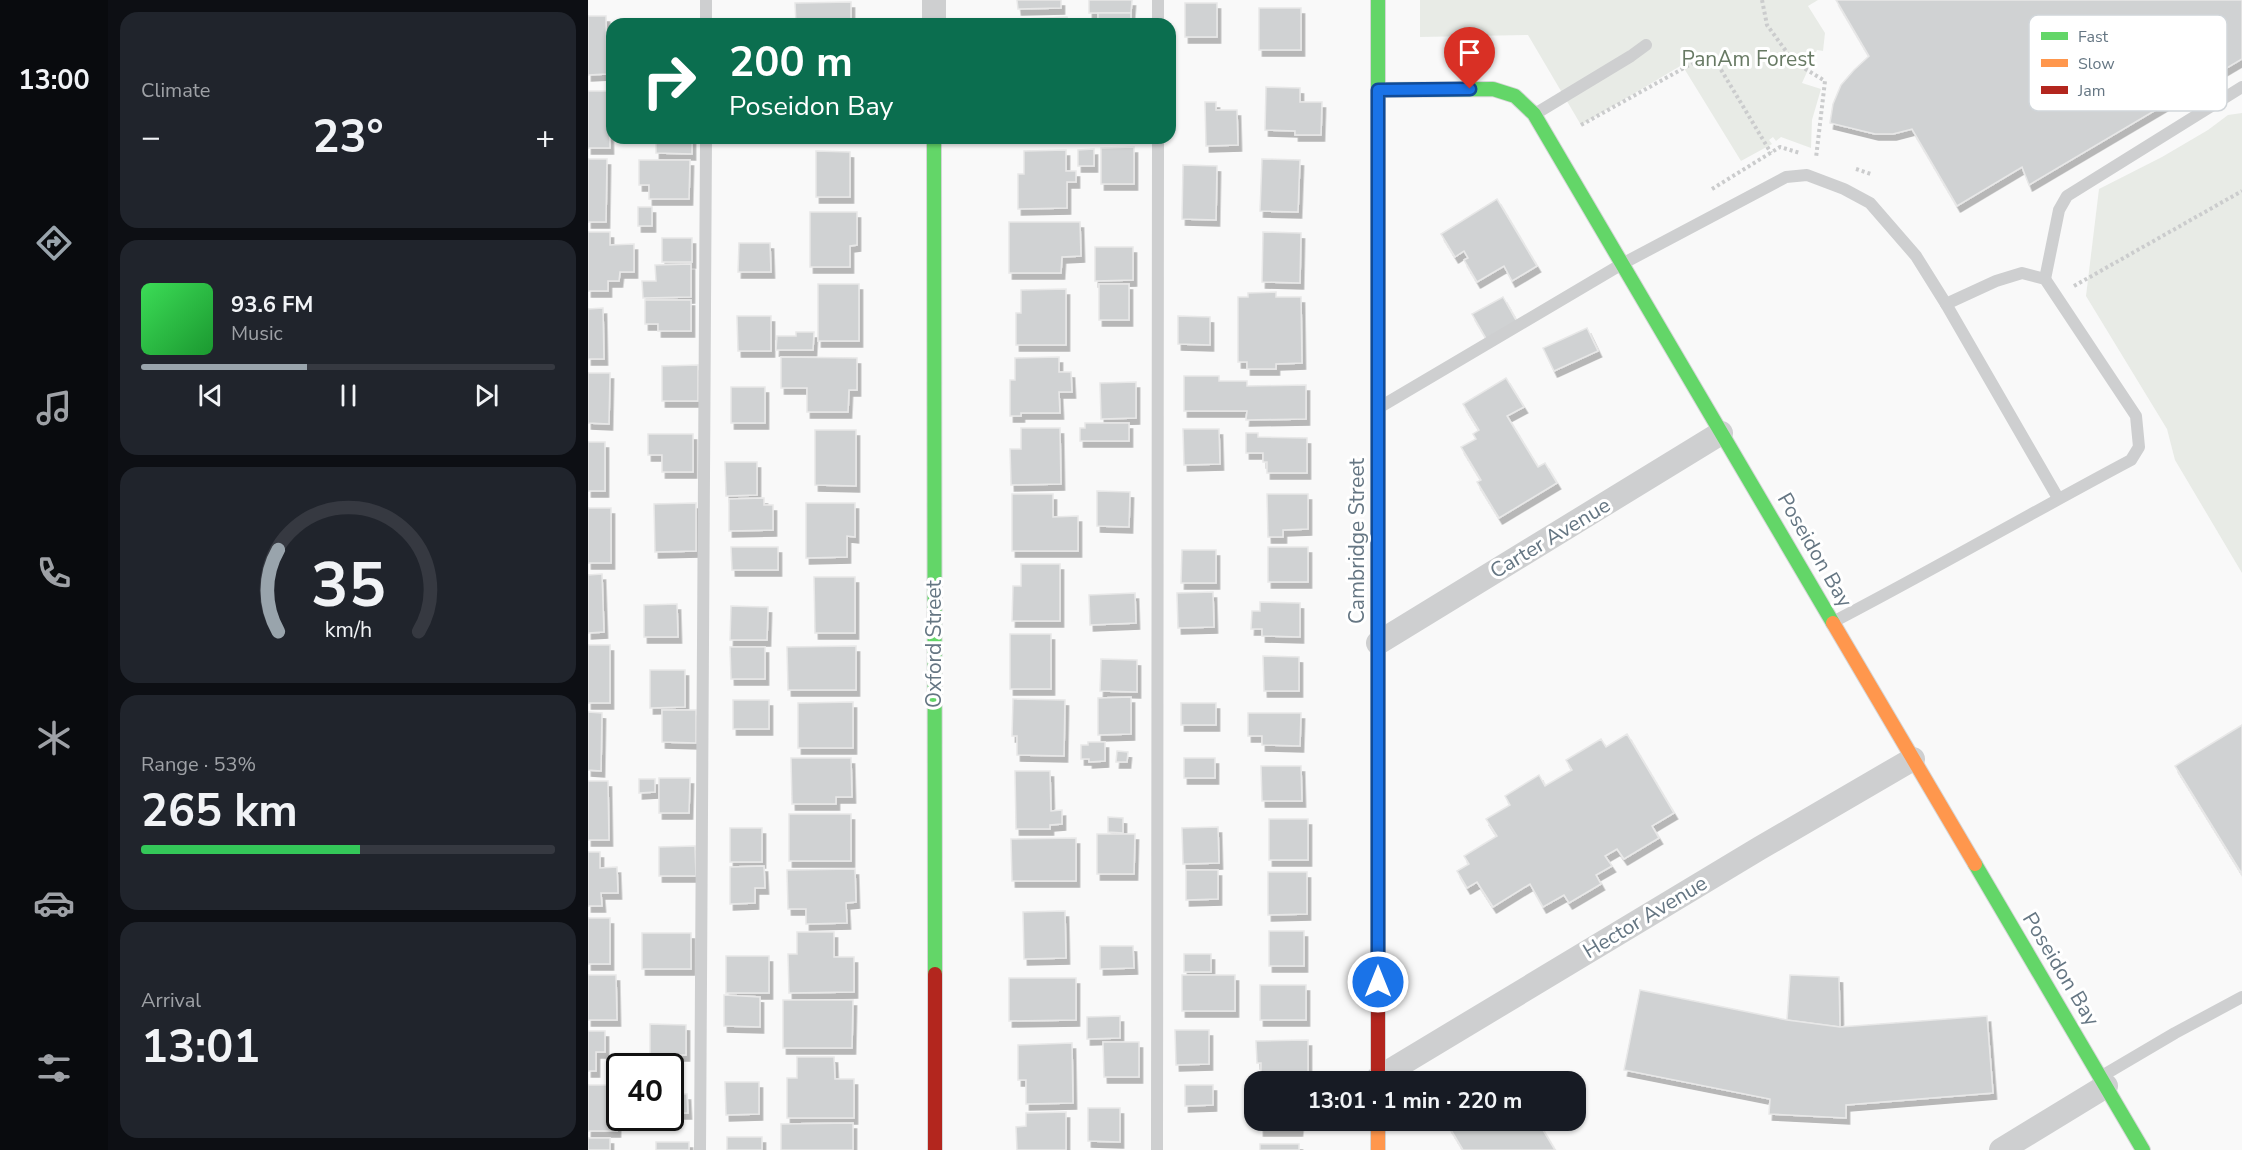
<!DOCTYPE html>
<html lang="en">
<head>
<meta charset="utf-8">
<style>
	body { margin:0; font-family:"Nunito Sans",sans-serif; background:#20242c; color:#f1f3f6; height:100vh; display:flex; flex-direction:column; font-size:22px; white-space:nowrap }
	* { box-sizing:border-box; margin:0 }
	p { font-size:20px; color:#9ea1a6 }
	.icon { flex:none; width:33px; height:33px; fill:none; stroke:currentColor; stroke-width:2; stroke-linecap:round; stroke-linejoin:round }
	.map { position:relative; flex:1; overflow:hidden }
	.sheet { display:flex; flex-direction:column; gap:12px; padding:12px; background:#0d0f14; width:480px }
	.sheet>* { flex:none }
	.top-card { position:absolute; left:18px; top:18px; width:570px; height:126px; border-radius:18px; box-shadow:0 2px 4px #0004; background:#0b6e4f; color:#fff; overflow:hidden }
	.speed { position:absolute; left:18px; top:1053px; display:flex; gap:12px; font-size:30px; font-weight:700; text-align:center }
	.speed>* { display:grid; place-content:center; width:78px; height:78px; border-radius:50%; background:#171b24; box-shadow:0 2px 4px #0004; line-height:1 }
	.speed .limit { border:3px solid #111; border-radius:9px; background:#fff; color:#111 }
	.pin { position:absolute; display:grid; place-items:center; width:51px; height:51px; color:#fff; margin:-62px -26px; border-radius:50% 50% 50% 0; rotate:-45deg; box-shadow:0 0 6px #0007 }
	.pin .icon { rotate:45deg }
	.me { position:absolute; width:66px; margin:-33px; rotate:0deg; stroke-linejoin:round; filter:drop-shadow(0 0 4px #0008) }
	.turn { display:flex; align-items:center; gap:21px; height:126px; padding:0 24px; font-size:27px }
	.turn .icon { width:78px; height:78px; stroke-width:2.5 }
	.turn b { display:block; font-size:42px; line-height:51px }
	.big { font-size:45px; font-weight:700; line-height:1.1 }
	.sheet .widget { flex:1; display:flex; flex-direction:column; justify-content:center; gap:9px; min-width:0; padding:0 21px; border-radius:18px; background:#20242c }
	.sheet .dial { align-items:center; gap:0 }
	.dial svg { height:156px; overflow:visible; fill:none; stroke:#363941; stroke-width:7; stroke-linecap:round; text-anchor:middle }
	.dial text { fill:#f1f3f6; stroke:none }
	.song { display:flex; align-items:center; gap:18px }
	.cover { width:72px; height:72px; border-radius:9px; background:linear-gradient(135deg,hsl(130 70% 55%),hsl(130 70% 35%)) }
	.played { height:6px; border-radius:3px; background:linear-gradient(90deg,#99a4ac 40%,#363941 40%) }
	.keys { display:flex; justify-content:space-around; direction:ltr }
	.heat { display:flex; justify-content:space-between; align-items:center; font-size:33px; direction:ltr }
	.charge { height:9px; border-radius:4px; background:linear-gradient(90deg,#34c759 53%,#363941 0) }
	.trip { position:absolute; left:656px; top:1071px; width:342px; height:60px; border-radius:18px; background:#171b24; box-shadow:0 2px 4px #0004; font-weight:700; line-height:60px; text-align:center }
	main { display:flex; flex:1; min-height:0 }
	.tab-bar { display:flex; flex-direction:column; width:108px; justify-content:space-around; align-items:center; background:#090b0e; color:#9ea1a6 }
	.tab-bar .icon { width:42px; height:42px }
	.tab-bar .on { color:#99a4ac }
	.tab-bar b { font-size:27px; color:#f1f3f6 }
	.map>svg:first-child { display:block }
	.green { fill:#e8ebe6 }
	.building { fill:#d0d2d3; stroke:#e8e8e8; stroke-width:1.5; filter:url(#shadow) }
	.lines { fill:none; stroke-linecap:round; stroke-linejoin:round }
	.fast-casing { stroke:#d5d6d7; stroke-width:16 }
	.slow-casing { stroke:#d5d6d7; stroke-width:16 }
	.jam-casing { stroke:#d5d6d7; stroke-width:16 }
	.path { stroke:#cbcccd; stroke-width:4; stroke-dasharray:3 3; stroke-linecap:butt }
	.lane { stroke:#cecfd0; stroke-width:12 }
	.street { stroke:#cecfd0; stroke-width:24 }
	.fast { stroke:#63d668; stroke-width:14 }
	.slow { stroke:#ff974d; stroke-width:14 }
	.jam { stroke:#b3261e; stroke-width:14 }
	.route-casing { stroke:#114b97; stroke-width:15 }
	.route { stroke:#1a73e8; stroke-width:10 }
	.labels { text-anchor:middle; stroke-width:6; stroke-linejoin:round; paint-order:stroke }
	.park-label { font-size:21px; fill:#687a64; stroke:#fff }
	.street-label { font-size:21px; fill:#657683; stroke:#fff }
	.key { fill:#fff; stroke:#d1d6da; stroke-width:1.5 }
	.key-label { font-size:16px; fill:#657683 }
</style>
</head>
<body>
<main>
<nav class="tab-bar">
<b>13:00</b>
<svg class="icon on" aria-label="directions" viewBox="0 0 24 24"><path d="M12 3l9 9-9 9-9-9zM9 14v-3h6M13 9l2 2-2 2"/></svg>
<svg class="icon" aria-label="music" viewBox="0 0 24 24"><path d="M9 18V5l10-2v13"/><circle cx="6" cy="18" r="3"/><circle cx="16" cy="16" r="3"/></svg>
<svg class="icon" aria-label="phone" viewBox="0 0 24 24"><path d="M5 4h4l2 5-3 2q2 4 5 5l2-3 5 2v4C11 20 4 13 5 4z"/></svg>
<svg class="icon" aria-label="climate" viewBox="0 0 24 24"><path d="M12 3v18M4 7l16 10M4 17L20 7"/></svg>
<svg class="icon" aria-label="car" viewBox="0 0 24 24"><path d="M5 17H2v-5l4-1 3-4h7l3 4 3 1v5h-3M9 17h6M6 11h13"/><circle cx="7" cy="17" r="2"/><circle cx="17" cy="17" r="2"/></svg>
<svg class="icon" aria-label="filters" viewBox="0 0 24 24"><path d="M4 7h16M4 17h16"/><circle cx="9" cy="7" r="2"/><circle cx="15" cy="17" r="2"/></svg>
</nav>
<section class="sheet">
<div class="widget"><p>Climate</p>
<div class="heat"><a>−</a><b class="big">23°</b><a>+</a></div>
</div>
<div class="widget">
<div class="song"><i class="cover"></i><div><b>93.6 FM</b><p>Music</p></div></div>
<div class="played"></div>
<div class="keys"><svg class="icon" aria-label="previous" viewBox="0 0 24 24"><path d="M18 5L8 12l10 7zM5 5v14"/></svg><svg class="icon" aria-label="pause" viewBox="0 0 24 24"><path d="M8 5v14M16 5v14"/></svg><svg class="icon" aria-label="next" viewBox="0 0 24 24"><path d="M6 5l10 7-10 7zM19 5v14"/></svg></div>
</div>
<div class="widget dial"><svg viewBox="0 0 100 80">
<path d="M14 69A42 42 0 1 1 86 69"/>
<path d="M14 69A42 42 0 0 1 14 27" stroke="#99a4ac"/>
<text x="50" y="56" font-size="32" font-weight="700">35</text>
<text x="50" y="72" font-size="11">km/h</text>
</svg></div>
<div class="widget"><p>Range · 53%</p><b class="big">265 km</b><div class="charge"></div></div>
<div class="widget"><p>Arrival</p><b class="big">13:01</b></div>
</section>
<div class="map">
<svg width="1654" height="1150" viewBox="0 0 1654 1150">
	<defs>
		<filter id="shadow"><feDropShadow dx="3.5" dy="6" stdDeviation="0" flood-color="#0004"/></filter>
	</defs>
	<rect width="100%" height="100%" fill="#f9f9f9"/>
	<g class="green">
		<path d="M832 0H1230L1220 6 1237 33 1235 51 1229 50 1214 83 1233 89 1224 120 1223 148 1193 137 1188 141 1185 137 1181 140 1184 144 1153 161 1094 65 993 125 940 35 832 37Z"/>
		<path d="M1654 113V573L1587 460 1579 429 1498 296 1511 189 1574 157 1620 130 1640 115Z"/>
	</g>
	<g class="building">
		<path d="M429 0H473V8L430 9Z"/>
		<path d="M501 0H544L543 13H501Z"/>
		<path d="M1248 0H1654V59L1441 185 1434 167 1369 206 1324 129 1305 134H1287L1242 123 1245 104 1253 85 1266 70 1281 56Z"/>
		<path d="M263 2V24H208L207 3Z"/>
		<rect x="597" y="3" width="32" height="34"/>
		<rect x="671" y="8" width="42" height="42"/>
		<rect x="510" y="13" width="33" height="11"/>
		<path d="M0 16H18L19 74 0 75Z"/>
		<path d="M479 17 480 24H436V19Z"/>
		<path d="M678 87 712 88V102H734L733 135H707V131L677 130Z"/>
		<path d="M0 91H21L22 148H0Z"/>
		<path d="M617 102H628V110H649L650 145 618 146Z"/>
		<path d="M68 138H104V154L68 153Z"/>
		<path d="M546 147V184H513V148Z"/>
		<path d="M506 149V166H490V150Z"/>
		<path d="M478 150V171H488V182H479V208L430 209V174H436V151Z"/>
		<path d="M228 151 262 152V197H228Z"/>
		<path d="M0 159H19L18 222H0Z"/>
		<path d="M674 159 712 160 710 212 672 211Z"/>
		<path d="M51 160H102L101 199H61V185H51Z"/>
		<path d="M595 165 629 166 628 220 594 219Z"/>
		<path d="M909 199 949 266 924 281 916 266 889 282 876 260 880 258 876 251 867 257 853 234Z"/>
		<rect x="50" y="207" width="14" height="19"/>
		<path d="M222 212H269V245L262 246V267H222Z"/>
		<path d="M421 222H492L493 256 474 257 473 273H421Z"/>
		<path d="M0 232H22V245L46 244V272H32L31 281H20V291H0Z"/>
		<path d="M675 232 713 233 712 283 674 282Z"/>
		<rect x="74" y="238" width="30" height="24"/>
		<path d="M151 243H182L183 272H150Z"/>
		<path d="M507 247H545V280L507 281Z"/>
		<path d="M103 264V297L55 298 54 281H68L67 265Z"/>
		<rect x="230" y="284" width="41" height="57"/>
		<rect x="511" y="284" width="30" height="36"/>
		<path d="M478 289V345H428V313H433V290Z"/>
		<path d="M688 292V297H713L714 363 688 364V369H659V362H650V297H660V293Z"/>
		<path d="M915 297 929 322 899 340 884 314Z"/>
		<path d="M57 300H103V331H70V324H57Z"/>
		<path d="M15 308 16 359H0V309Z"/>
		<path d="M149 316H183V351H150Z"/>
		<path d="M590 316 622 317V345L590 344Z"/>
		<path d="M999 328 1010 351 966 371 955 348Z"/>
		<path d="M208 332H226L225 350H188L189 336H208Z"/>
		<path d="M193 357 269 358V390H261L260 412H219V388H193Z"/>
		<path d="M471 357V372H483L484 392H471L472 413H433V416H422V380H427V358Z"/>
		<path d="M110 365V401H74V366Z"/>
		<path d="M0 373H22L21 424 0 423Z"/>
		<path d="M596 376H631V381H659V386L718 385V419L658 420 659 411H596Z"/>
		<path d="M918 378 936 407 919 416 950 467 957 463 969 483 911 518 889 482 893 480 873 447 888 439 885 434 891 430 875 404Z"/>
		<path d="M548 382V418L513 419 512 383Z"/>
		<rect x="143" y="387" width="34" height="36"/>
		<path d="M497 423H541V441H492V428H497Z"/>
		<path d="M433 428H472L473 484 423 485 422 449H433Z"/>
		<path d="M595 429H631L632 464 596 465Z"/>
		<path d="M227 430H268V486L227 485Z"/>
		<path d="M658 433H670V437L719 438V473H679V462H675V453H658Z"/>
		<path d="M60 434H105V472H74V455H60Z"/>
		<rect x="0" y="442" width="17" height="49"/>
		<path d="M137 462H169V495L138 496Z"/>
		<path d="M509 491 542 492 541 527 509 526Z"/>
		<path d="M424 494H465V517L490 516V551H424Z"/>
		<path d="M679 494H720V529L695 530V537H680Z"/>
		<path d="M176 498V505H185V530L141 531V499Z"/>
		<path d="M108 503V551L67 552 66 504Z"/>
		<path d="M218 503H267V537L259 536V557L218 558Z"/>
		<rect x="0" y="508" width="23" height="55"/>
		<path d="M143 547H190V570H144Z"/>
		<rect x="680" y="547" width="40" height="35"/>
		<path d="M594 550H628V583H593Z"/>
		<path d="M433 564H472V621H424L425 586H433Z"/>
		<path d="M14 574 16 632 0 633V575Z"/>
		<path d="M226 577H267V633H227Z"/>
		<path d="M625 592 626 627 590 628 589 593Z"/>
		<path d="M547 593 548 623 502 625 501 595Z"/>
		<path d="M672 602 712 603V637L674 636V629H663L664 611H672Z"/>
		<path d="M89 604 90 637H56V605Z"/>
		<path d="M143 606 180 607 179 640H142Z"/>
		<rect x="422" y="634" width="41" height="55"/>
		<rect x="0" y="645" width="22" height="58"/>
		<path d="M268 646V690H200L199 647Z"/>
		<path d="M142 647H177V679H143Z"/>
		<path d="M675 656 711 657V691H676Z"/>
		<path d="M513 659 549 660V692L512 691Z"/>
		<path d="M62 670H97V707L62 708Z"/>
		<path d="M543 697V734L510 735V698Z"/>
		<path d="M425 699 477 700 476 756 429 755V736H424Z"/>
		<rect x="145" y="700" width="36" height="29"/>
		<path d="M265 702V748H210V703Z"/>
		<rect x="593" y="703" width="35" height="22"/>
		<path d="M74 710H108V743L74 742Z"/>
		<path d="M0 712 14 713 13 771 0 770Z"/>
		<path d="M660 713H713L712 746 674 745V736H660Z"/>
		<path d="M1654 725V874L1587 766Z"/>
		<path d="M1039 734 1086 813 1064 826 1071 838 1036 859 1029 849 1017 856 1024 866 1008 875 1013 884 981 903 976 895 955 907 942 884 905 907 889 882 879 888 869 871 881 864 876 856 909 836 898 819 922 805 917 796 951 775 957 786 984 770 978 760 1013 739 1018 747Z"/>
		<path d="M500 742H517V761L501 762V759H493V745H500Z"/>
		<path d="M529 751 540 752 539 762H528Z"/>
		<path d="M203 758H263L264 797H248V804H204Z"/>
		<rect x="596" y="758" width="31" height="20"/>
		<path d="M673 766H713L714 801H674Z"/>
		<path d="M427 771H462L463 811 474 810V824L462 825V829H428Z"/>
		<path d="M71 778H102L101 813H71Z"/>
		<path d="M51 779H67V792L51 793Z"/>
		<path d="M0 781H20L21 840H0Z"/>
		<rect x="201" y="814" width="62" height="47"/>
		<path d="M520 817 535 818V833L520 832Z"/>
		<rect x="681" y="819" width="39" height="41"/>
		<path d="M630 827 631 863 595 864 594 828Z"/>
		<rect x="142" y="828" width="32" height="34"/>
		<path d="M509 834H547L546 874H509Z"/>
		<path d="M488 838V881H424L423 839Z"/>
		<path d="M107 846 108 876H71V847Z"/>
		<path d="M0 852H12V868L29 867 30 893H13L14 906H0Z"/>
		<path d="M176 866 177 888H167V903L142 904V867Z"/>
		<path d="M267 869 268 902 258 903 259 923 218 924V909H200L199 870Z"/>
		<path d="M598 870H630V899L598 900Z"/>
		<path d="M680 872H719V914L680 915Z"/>
		<path d="M477 911 478 958 436 959 435 912Z"/>
		<rect x="0" y="918" width="22" height="46"/>
		<rect x="681" y="931" width="35" height="35"/>
		<path d="M209 932H246V957H266V992L201 993 200 954H209Z"/>
		<rect x="54" y="933" width="49" height="36"/>
		<path d="M512 946H545L546 968 512 969Z"/>
		<rect x="596" y="954" width="27" height="18"/>
		<rect x="138" y="956" width="43" height="37"/>
		<path d="M0 975H28L29 1020H0Z"/>
		<rect x="594" y="975" width="53" height="36"/>
		<path d="M1202 975 1251 977 1252 1027 1199 1020Z"/>
		<path d="M421 978H488V1020L421 1021Z"/>
		<rect x="672" y="985" width="46" height="35"/>
		<path d="M1052 990 1199 1020 1252 1027 1399 1016 1405 1093 1258 1105V1118L1181 1114 1182 1099 1036 1070Z"/>
		<path d="M136 995 172 997V1027L136 1026Z"/>
		<path d="M195 1000H265L264 1048H195Z"/>
		<path d="M532 1016V1038L499 1039V1017Z"/>
		<path d="M62 1024 98 1025V1055H62Z"/>
		<path d="M587 1030H621V1064L588 1065Z"/>
		<path d="M0 1031H17V1052H8V1071H0Z"/>
		<path d="M720 1040V1075H673V1063H669L668 1041Z"/>
		<path d="M515 1042H551V1077H516Z"/>
		<path d="M484 1043 485 1103 438 1104V1080H430V1045Z"/>
		<path d="M209 1057H246L247 1079H266V1118H199V1078H209Z"/>
		<path d="M137 1082H171V1114L138 1115Z"/>
		<path d="M0 1085H30L29 1131H0Z"/>
		<path d="M597 1085H625V1105L597 1106Z"/>
		<path d="M82 1094H99L100 1113H82Z"/>
		<path d="M500 1108H532V1142L500 1141Z"/>
		<path d="M478 1112V1150H429L428 1127 438 1126V1113Z"/>
		<path d="M672 1120H712L711 1130H672Z"/>
		<path d="M857 1120H949L967 1150H875Z"/>
		<path d="M265 1123V1150H193V1124Z"/>
		<rect x="139" y="1137" width="35" height="13"/>
		<rect x="0" y="1138" width="22" height="12"/>
		<rect x="68" y="1142" width="33" height="8"/>
		<rect x="672" y="1144" width="39" height="6"/>
	</g>
	<g class="lines">
		<defs>
			<g id="fast">
				<path d="M790 0V734"/>
				<path d="M790 90 905 89 927 96 946 114 1245 623"/>
				<path d="M346 138 347 974"/>
				<path d="M1387 864 1555 1150"/>
			</g>
			<g id="slow">
				<path d="M1245 623 1387 864"/>
				<path d="M790 1120V1150"/>
			</g>
			<g id="jam">
				<path d="M790 734V1082"/>
				<path d="M347 974V1150"/>
			</g>
		</defs>
		<use href="#fast" class="fast-casing"/>
		<use href="#slow" class="slow-casing"/>
		<use href="#jam" class="jam-casing"/>
		<g class="path">
			<path d="M1174 0 1179 25 1206 62 1237 81 1228 158"/>
			<path d="M993 125 1123 53 1183 153"/>
			<path d="M1268 169 1283 174"/>
			<path d="M1124 189 1192 147 1212 153"/>
			<path d="M1486 286 1654 191"/>
		</g>
		<g class="lane">
			<path d="M118 24V0"/>
			<path d="M570 24V0"/>
			<path d="M947 114 1043 56 1058 45"/>
			<path d="M1457 279 1471 210 1479 196 1654 87"/>
			<path d="M792 407 1034 264 1198 177 1219 175 1256 189 1282 203 1328 256 1358 304 1470 498"/>
			<path d="M1245 622C1345 570 1443 513 1543 460L1551 447 1548 416 1457 279 1434 273 1408 281 1358 304"/>
			<path d="M1514 1076 1587 1033 1654 997"/>
			<path d="M112 1150 118 138"/>
			<path d="M569 1150 570 138"/>
		</g>
		<g class="street">
			<path d="M346 0V24"/>
			<path d="M790 643 1133 433"/>
			<path d="M790 1078 1172 848 1325 759"/>
			<path d="M1413 1150 1518 1086"/>
		</g>
		<use href="#fast" class="fast"/>
		<use href="#slow" class="slow"/>
		<use href="#jam" class="jam"/>
	</g>
	<g class="lines">
		<defs>
			<path id="route" d="M790 982V90L882 89"/>
		</defs>
		<use href="#route" class="route-casing"/>
		<use href="#route" class="route"/>
	</g>
	<g class="labels">
		<g class="park-label">
			<text x="1160" y="66">PanAm Forest</text>
		</g>
		<g class="street-label">
			<text transform="translate(962 538) rotate(-31)" y="7">Carter Avenue</text>
			<text transform="translate(769 541) rotate(-90)" y="7">Cambridge Street</text>
			<text transform="translate(1227 550) rotate(60)" y="7">Poseidon Bay</text>
			<text transform="translate(346 644) rotate(-90)" y="7">Oxford Street</text>
			<text transform="translate(1057 917) rotate(-31)" y="7">Hector Avenue</text>
			<text transform="translate(1473 969) rotate(59)" y="7">Poseidon Bay</text>
		</g>
	</g>
	<rect x="1441" y="15" width="198" height="96" rx="9" class="key"/>
	<rect x="1453" y="32" width="27" height="8" fill="#63d668"/>
	<rect x="1453" y="59" width="27" height="8" fill="#ff974d"/>
	<rect x="1453" y="86" width="27" height="8" fill="#b3261e"/>
	<g class="key-label">
		<text x="1490" y="42">Fast</text>
		<text x="1490" y="69">Slow</text>
		<text x="1490" y="96">Jam</text>
	</g>
</svg>
<div class="speed"><div class="limit">40</div></div>
<div class="pin" style="left:882px;top:89px;background:#d93025"><svg class="icon" aria-label="arrive" viewBox="0 0 24 24"><path d="M6 21V4h12l-3 4 3 4H6"/></svg></div>
<svg class="me" style="left:790px;top:982px" viewBox="-20 -20 40 40"><circle r="17" fill="#1a73e8" stroke="#fff" stroke-width="3"/><path d="M0-11L8 9 0 5-8 9z" fill="#fff"/></svg>
<div class="trip">13:01 · 1 min · 220 m</div>
<div class="top-card">
<div class="turn"><svg class="icon" aria-label="right" viewBox="0 0 24 24"><path d="M7 20v-9h11M14 6l5 5-5 5"/></svg><div><b>200 m</b>Poseidon Bay</div></div>
</div>
</div>
</main>
</body>
</html>
